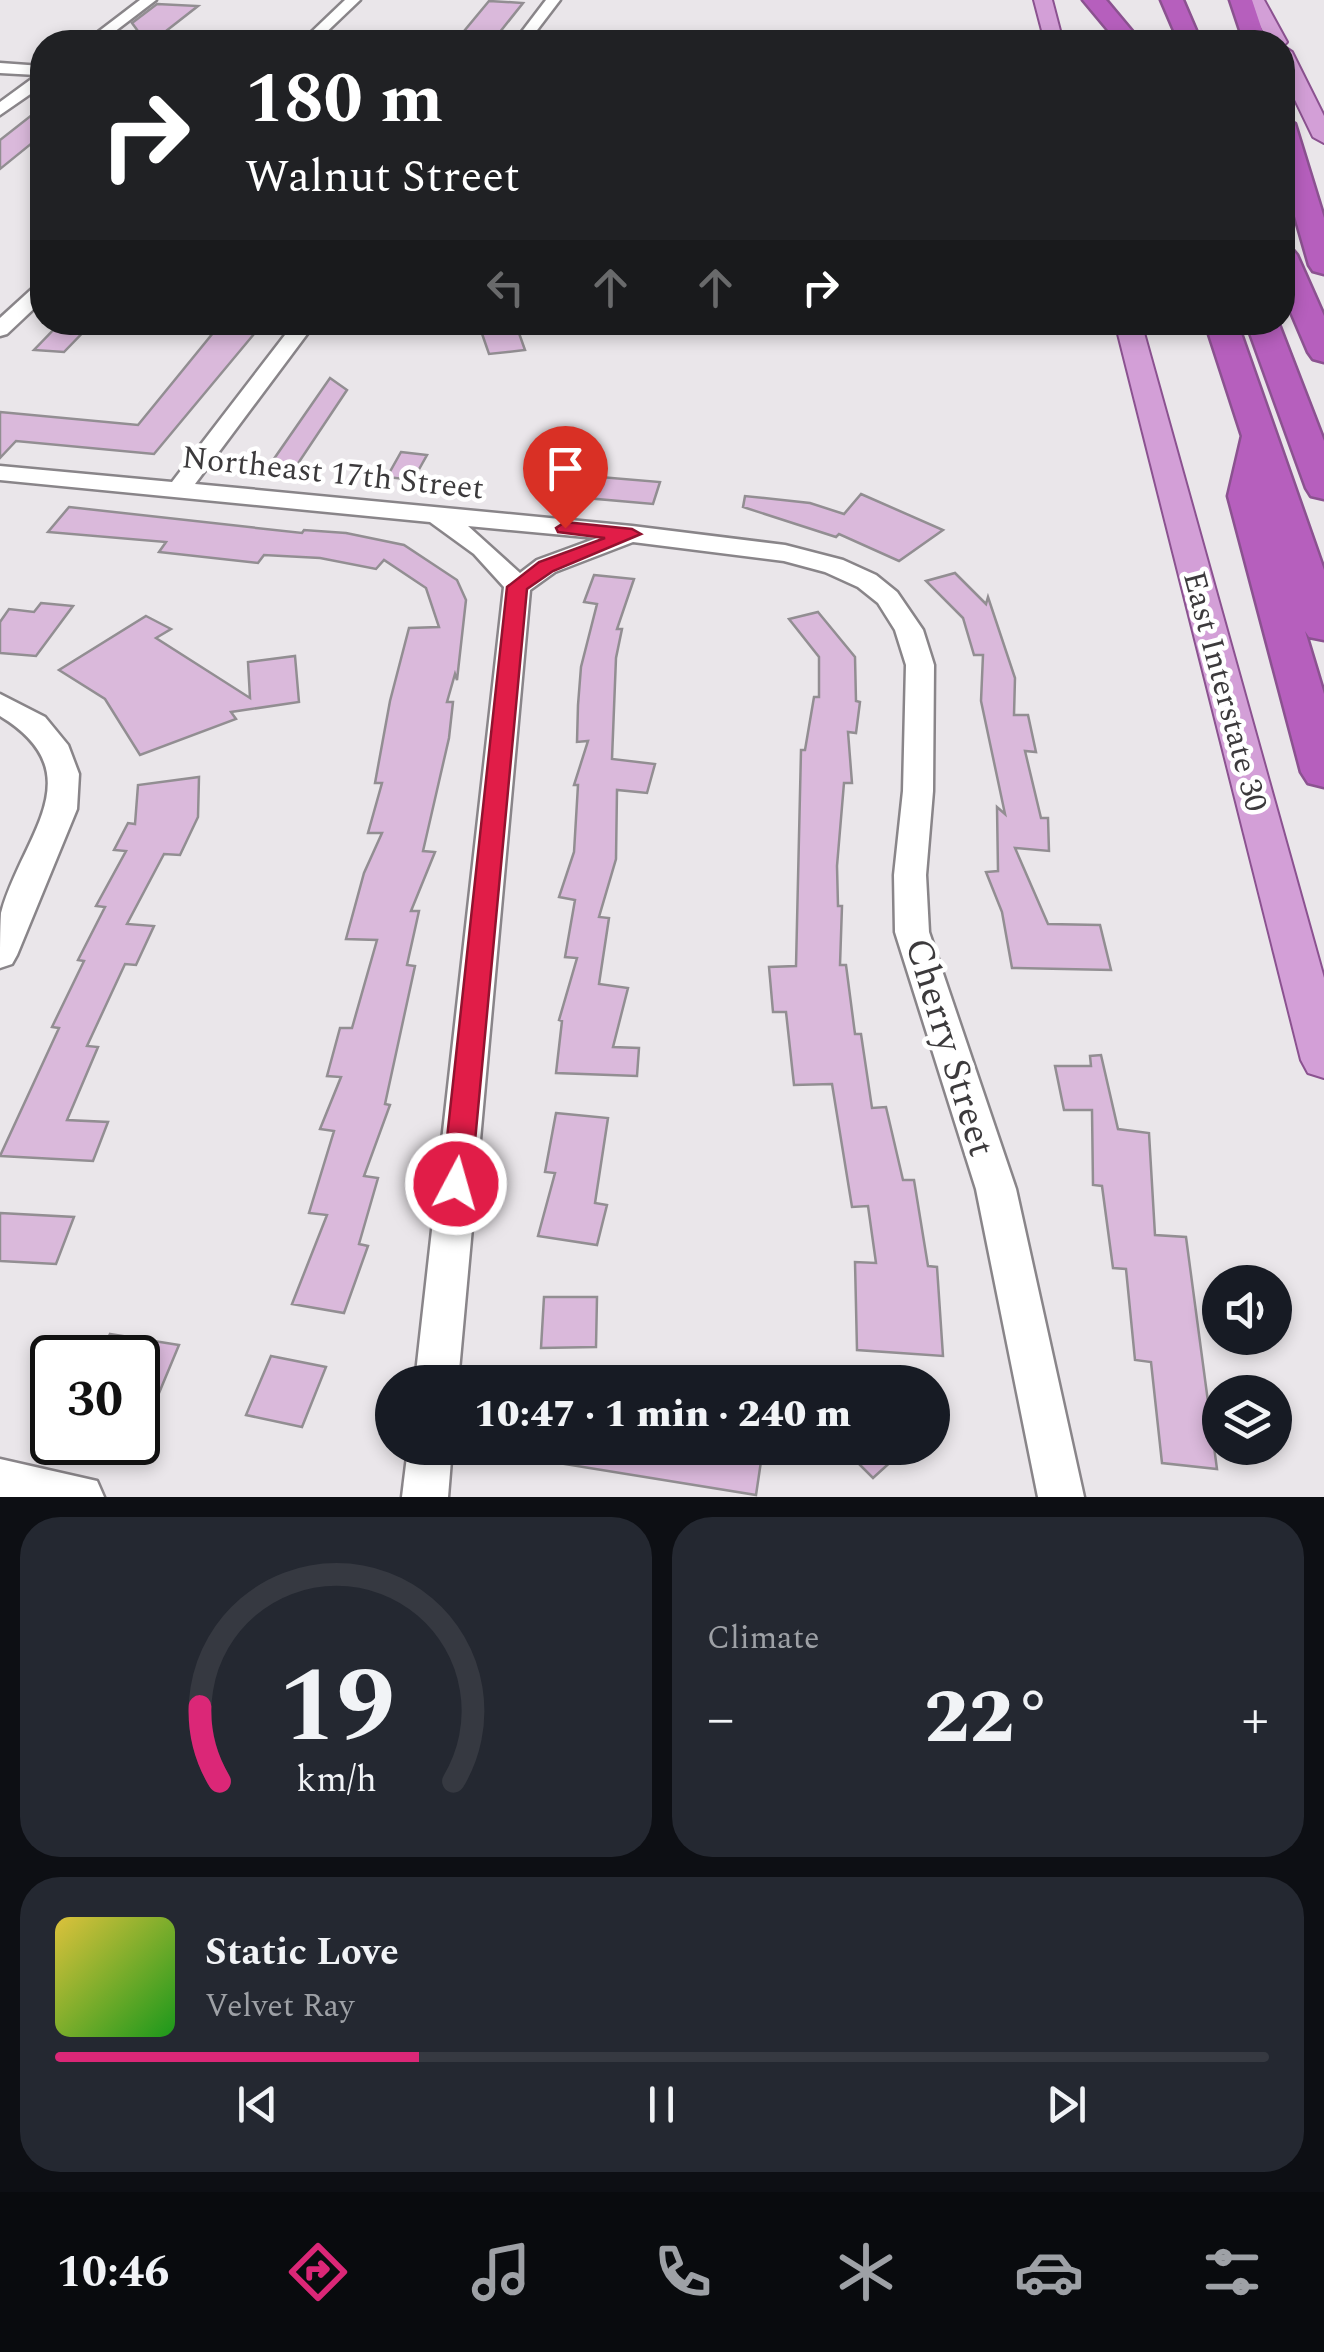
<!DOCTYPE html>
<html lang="en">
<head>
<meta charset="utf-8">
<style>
	body { margin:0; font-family:Spectral,serif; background:#242831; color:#f1f3f6; height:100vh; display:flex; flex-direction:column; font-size:38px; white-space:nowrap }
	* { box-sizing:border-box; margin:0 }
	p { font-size:32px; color:#9ea1a6 }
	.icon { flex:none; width:55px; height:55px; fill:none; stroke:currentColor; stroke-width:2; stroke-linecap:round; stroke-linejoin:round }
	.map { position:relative; height:1497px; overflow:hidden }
	.panel { display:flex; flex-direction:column; gap:20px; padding:20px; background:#0d0f14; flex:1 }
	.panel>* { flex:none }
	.top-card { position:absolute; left:30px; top:30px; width:1265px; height:305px; border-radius:40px; box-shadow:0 5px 15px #0003; background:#202124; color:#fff; overflow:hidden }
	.fabs { position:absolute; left:1202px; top:1265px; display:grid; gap:20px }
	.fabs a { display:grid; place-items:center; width:90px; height:90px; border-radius:50%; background:#171b24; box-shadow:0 5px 15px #0003; font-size:50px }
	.speed { position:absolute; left:30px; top:1335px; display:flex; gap:20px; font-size:50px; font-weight:700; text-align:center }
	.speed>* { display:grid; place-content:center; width:130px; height:130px; border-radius:50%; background:#171b24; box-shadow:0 5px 15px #0003; line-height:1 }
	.speed .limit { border:5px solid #111; border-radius:15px; background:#fff; color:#111 }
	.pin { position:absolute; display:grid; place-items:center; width:85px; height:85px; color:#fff; margin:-102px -42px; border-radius:50% 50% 50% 0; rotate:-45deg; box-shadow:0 0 10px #0007 }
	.pin .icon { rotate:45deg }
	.me { position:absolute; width:110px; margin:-55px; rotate:6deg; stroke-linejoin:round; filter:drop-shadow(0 0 8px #0008) }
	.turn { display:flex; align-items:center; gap:35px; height:210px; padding:0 50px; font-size:45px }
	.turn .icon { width:130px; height:130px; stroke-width:2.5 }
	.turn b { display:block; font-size:70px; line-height:85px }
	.lanes { display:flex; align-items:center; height:95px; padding:0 50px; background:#0003; justify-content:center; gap:50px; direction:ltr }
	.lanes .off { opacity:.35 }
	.big { font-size:75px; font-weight:800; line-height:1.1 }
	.panel .tile { flex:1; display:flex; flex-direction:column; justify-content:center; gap:15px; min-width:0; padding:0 35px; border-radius:40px; background:#242831 }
	.panel .dial { align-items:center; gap:0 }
	.dial svg { height:260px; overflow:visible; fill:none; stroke:#363941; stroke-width:7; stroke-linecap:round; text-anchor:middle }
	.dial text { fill:#f1f3f6; stroke:none }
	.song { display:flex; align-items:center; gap:30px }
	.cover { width:120px; height:120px; border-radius:15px; background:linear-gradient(135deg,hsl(50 70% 55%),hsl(120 70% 35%)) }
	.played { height:10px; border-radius:5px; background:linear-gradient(90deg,#db2777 30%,#363941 30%) }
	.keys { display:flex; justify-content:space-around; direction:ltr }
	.heat { display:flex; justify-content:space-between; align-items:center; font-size:55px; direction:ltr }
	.panel .tiles { flex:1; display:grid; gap:20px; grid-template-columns:1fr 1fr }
	.tile:last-child { grid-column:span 2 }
	.trip { position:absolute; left:375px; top:1365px; width:575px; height:100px; border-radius:50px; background:#171b24; box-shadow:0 5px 15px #0003; font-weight:800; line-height:100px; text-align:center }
	.tabs { display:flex; height:160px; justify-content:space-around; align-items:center; background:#090b0e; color:#9ea1a6 }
	.tabs .icon { width:70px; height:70px }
	.tabs .selected { color:#db2777 }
	.tabs b { font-size:45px; color:#f1f3f6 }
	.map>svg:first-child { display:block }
	.building { fill:#dab9db; stroke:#928e92; stroke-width:2.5 }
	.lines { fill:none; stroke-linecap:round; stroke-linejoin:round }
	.minor-casing { stroke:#898589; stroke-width:5 }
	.major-casing { stroke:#8b5290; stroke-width:4 }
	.highway-casing { stroke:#8b5290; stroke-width:5 }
	.minor { fill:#fff; fill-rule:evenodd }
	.major { fill:#d39fd7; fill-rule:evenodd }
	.highway { fill:#b65fbd; fill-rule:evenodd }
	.route { fill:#e11d48; stroke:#92132f; stroke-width:2.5 }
	.labels { text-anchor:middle; stroke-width:9; stroke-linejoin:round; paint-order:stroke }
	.street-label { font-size:32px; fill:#3c3a3c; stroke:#fff }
	.near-street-label { font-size:38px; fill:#3c3a3c; stroke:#fff }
</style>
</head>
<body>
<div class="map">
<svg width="1324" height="1497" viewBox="0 0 1324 1497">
	<rect width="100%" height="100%" fill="#eae6ea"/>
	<g class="building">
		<path d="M489 1 523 3 492 42H455Z"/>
		<path d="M157 4 198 6 152 42H146L132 23Z"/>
		<path d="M42 107V135L0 169V140Z"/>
		<path d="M61 322H93L64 352 34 350Z"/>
		<path d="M222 322H264L154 454 16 441 0 458V412L138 425Z"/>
		<path d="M515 322 525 350 489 354 479 325Z"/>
		<path d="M330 378 347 390 295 468 269 466Z"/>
		<path d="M401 452 427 455 413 480 387 477Z"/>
		<path d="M588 476 660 482 653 504 586 498Z"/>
		<path d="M861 494 943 530 899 561 839 534 836 537 743 507 745 496 810 503 844 514Z"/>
		<path d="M69 507 302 533 304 530 346 533 404 545 457 580 466 600 457 680 455 674 447 702H453L449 738 423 851 435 852 411 911H419L407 965 415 966 385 1104 390 1105 364 1176 378 1178 359 1244 368 1246 344 1313 292 1304 327 1215 309 1213 334 1131 320 1129 341 1077 327 1076 340 1028H352L377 940 346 939 364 873 382 833H368L382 783H375L390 701 409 628 439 627 426 588 384 560 376 569 320 558 264 555 258 563 159 552 166 542 48 532Z"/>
		<path d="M955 573 986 604 988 597 1015 678 1014 715H1028L1036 752 1025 751 1041 818H1048L1049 851 1015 848 1048 924 1100 925 1111 970 1012 968 1002 912 986 872 998 871 997 807 1005 814 981 701 983 655H974L963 618 926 581Z"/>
		<path d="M594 575 634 579 617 629H622L616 658 612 759 655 764 647 793 617 790 616 859 599 917 609 918 599 984 628 988 613 1047 639 1048 637 1076 556 1073 562 1021 559 1020 577 958 565 957 575 900 559 897 574 852 578 785H574L588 741 577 742 578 705 581 667 597 604 584 602Z"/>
		<path d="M41 603 73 606 36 656 0 653V622L9 609 34 612Z"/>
		<path d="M818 612 855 657 856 701 860 702 856 733 848 732 852 783H844L837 866 838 906H842L840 965H846L855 1034H861L872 1108 886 1107 903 1180H914L928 1266 937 1267 943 1356 857 1350 855 1262 876 1263 868 1206 852 1207 832 1084 794 1085 786 1012H773L769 967 796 966 801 750H805L814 697H819V657L789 619Z"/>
		<path d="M146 616 171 629 156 638 250 698 248 662 295 656 299 702 231 712 236 719 140 755 105 699 59 670Z"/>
		<path d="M199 777 198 817 180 855 164 854 127 924 154 926 136 965 125 964 87 1046 98 1047 67 1120 108 1122 93 1161 0 1156 59 1028 52 1027 84 961 78 960 105 907 96 906 126 851 114 850 128 823 135 824 138 785Z"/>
		<path d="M1101 1055 1118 1129 1149 1133 1155 1235 1186 1237 1217 1469 1162 1463 1151 1362 1135 1360 1126 1269 1113 1268 1102 1186 1093 1185 1092 1110H1064L1055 1066H1091L1090 1056Z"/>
		<path d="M556 1113 608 1118 595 1203 607 1205 597 1245 538 1236 555 1173 545 1172Z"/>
		<path d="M0 1213 74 1217 56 1264 0 1261Z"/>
		<path d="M544 1297H597L596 1347 541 1348Z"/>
		<path d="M110 1334 179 1345 159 1393 138 1389V1358H98Z"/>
		<path d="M271 1356 326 1367 302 1427 246 1415Z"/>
		<path d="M542 1448H763L756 1495 540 1460Z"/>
		<path d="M843 1448H906L873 1478Z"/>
	</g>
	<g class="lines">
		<defs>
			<g id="minor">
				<path d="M140 0H156L101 42H85Z"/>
				<path d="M345 0H360L316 42H301Z"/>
				<path d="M546 0H560L528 42H514Z"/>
				<path d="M0 63 42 66V86L0 115V102L37 75 0 73Z"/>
				<path d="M42 284V301L7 334 0 336V318L35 286Z"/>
				<path d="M295 322H316L195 484 632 526 785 545 843 560 876 575 897 592 923 630 934 665 933 791 926 875 929 932 1016 1189 1084 1497H1038L976 1189 895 932 894 875 903 791 906 665 895 630 878 603 858 587 825 572 784 561 633 542 555 572 530 590 458 1382H415L504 587 474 554 430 522 0 480V466L172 482ZM468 526 597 538 537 560 520 573Z"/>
				<path d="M0 694 45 717 68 745 79 774 77 809 17 955 12 964 0 968C0 951 0 929 1 913 21 837 96 774 0 716Z"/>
				<path d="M408 1448H452L448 1497H402Z"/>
				<path d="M0 1459 97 1481 104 1497H0Z"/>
			</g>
			<g id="major">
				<path d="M1034 0H1052L1063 42H1045Z"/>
				<path d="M1246 0H1264L1287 42 1283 46 1292 52 1324 116V143L1313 137 1282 73V42H1269Z"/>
				<path d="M1115 322H1141L1324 978V1078L1308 1073 1301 1060Z"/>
			</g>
			<g id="highway">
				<path d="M1083 0H1106L1137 37 1134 42H1118Z"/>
				<path d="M1161 0H1183L1201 42H1179Z"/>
				<path d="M1230 0H1252L1266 42H1244Z"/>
				<path d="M1282 117 1295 124 1324 218V274L1313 271 1309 265 1282 171Z"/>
				<path d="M1282 246 1292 249 1297 255 1324 316V362L1313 359 1308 352 1282 291Z"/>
				<path d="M1205 322H1237L1324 570V640L1309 637 1305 631 1324 694V787L1308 783 1301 772 1228 496 1242 436Z"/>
				<path d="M1246 322H1278L1324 441V499L1311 496 1306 488Z"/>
			</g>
		</defs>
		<use href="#minor" class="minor-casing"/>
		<use href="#major" class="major-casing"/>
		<use href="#highway" class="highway-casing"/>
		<use href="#minor" class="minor"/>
		<use href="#major" class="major"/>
		<use href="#highway" class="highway"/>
	</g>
	<path class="route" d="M565 522 632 529 641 534 553 571 527 589 471 1184 467 1192 456 1196 446 1192 442 1184 507 587 539 562 605 538 558 532 556 528Z"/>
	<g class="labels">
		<g class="street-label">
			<text transform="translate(333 472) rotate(6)" y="11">Northeast 17th Street</text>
			<text transform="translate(1226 691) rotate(75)" y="11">East Interstate 30</text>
		</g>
		<g class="near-street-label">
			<text transform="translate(951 1047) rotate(73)" y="13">Cherry Street</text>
		</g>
	</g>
</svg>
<div class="fabs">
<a><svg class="icon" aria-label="sound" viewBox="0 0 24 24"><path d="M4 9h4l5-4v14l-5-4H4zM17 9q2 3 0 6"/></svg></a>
<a><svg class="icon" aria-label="layers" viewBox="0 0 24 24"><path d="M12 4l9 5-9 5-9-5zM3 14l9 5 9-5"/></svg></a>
</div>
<div class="speed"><div class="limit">30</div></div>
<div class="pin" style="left:565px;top:528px;background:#d93025"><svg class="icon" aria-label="arrive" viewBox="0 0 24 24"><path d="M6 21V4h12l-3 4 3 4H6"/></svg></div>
<svg class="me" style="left:456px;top:1184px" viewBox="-20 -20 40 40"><circle r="17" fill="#e11d48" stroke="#fff" stroke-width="3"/><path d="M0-11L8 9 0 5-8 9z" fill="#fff"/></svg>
<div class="trip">10:47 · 1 min · 240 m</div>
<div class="top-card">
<div class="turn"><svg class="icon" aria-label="right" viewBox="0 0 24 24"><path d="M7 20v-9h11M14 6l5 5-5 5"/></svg><div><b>180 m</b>Walnut Street</div></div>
<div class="lanes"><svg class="icon off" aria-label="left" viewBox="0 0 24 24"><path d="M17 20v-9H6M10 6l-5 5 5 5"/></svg><svg class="icon off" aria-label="ahead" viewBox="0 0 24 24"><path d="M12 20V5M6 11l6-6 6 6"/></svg><svg class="icon off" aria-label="ahead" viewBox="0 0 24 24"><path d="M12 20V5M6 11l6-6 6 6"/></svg><svg class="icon" aria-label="right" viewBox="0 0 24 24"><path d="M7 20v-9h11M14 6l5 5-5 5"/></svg></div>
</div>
</div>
<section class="panel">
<div class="tiles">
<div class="tile dial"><svg viewBox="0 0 100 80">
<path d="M14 69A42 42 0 1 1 86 69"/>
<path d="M14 69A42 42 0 0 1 8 46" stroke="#db2777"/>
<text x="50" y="56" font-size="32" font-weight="700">19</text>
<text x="50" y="72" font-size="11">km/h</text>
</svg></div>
<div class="tile"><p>Climate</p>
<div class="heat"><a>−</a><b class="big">22°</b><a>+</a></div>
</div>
<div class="tile">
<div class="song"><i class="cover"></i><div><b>Static Love</b><p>Velvet Ray</p></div></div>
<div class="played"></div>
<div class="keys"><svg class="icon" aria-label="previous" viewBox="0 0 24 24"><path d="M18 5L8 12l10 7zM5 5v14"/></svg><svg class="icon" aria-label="pause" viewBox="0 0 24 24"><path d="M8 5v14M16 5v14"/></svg><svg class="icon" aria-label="next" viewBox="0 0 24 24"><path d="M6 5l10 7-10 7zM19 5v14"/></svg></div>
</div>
</div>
</section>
<nav class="tabs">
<b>10:46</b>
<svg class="icon selected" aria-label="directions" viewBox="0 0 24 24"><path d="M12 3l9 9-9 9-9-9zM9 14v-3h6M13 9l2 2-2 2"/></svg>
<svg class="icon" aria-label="music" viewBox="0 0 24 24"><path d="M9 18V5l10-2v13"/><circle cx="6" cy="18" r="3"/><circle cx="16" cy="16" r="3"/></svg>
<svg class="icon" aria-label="phone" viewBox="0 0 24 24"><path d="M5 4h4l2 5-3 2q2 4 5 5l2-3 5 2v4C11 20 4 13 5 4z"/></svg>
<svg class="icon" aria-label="climate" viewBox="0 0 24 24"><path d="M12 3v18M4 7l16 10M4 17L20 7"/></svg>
<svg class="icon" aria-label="car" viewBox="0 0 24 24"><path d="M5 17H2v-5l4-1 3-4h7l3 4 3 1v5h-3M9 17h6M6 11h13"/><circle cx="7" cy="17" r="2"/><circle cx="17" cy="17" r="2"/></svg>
<svg class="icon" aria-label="filters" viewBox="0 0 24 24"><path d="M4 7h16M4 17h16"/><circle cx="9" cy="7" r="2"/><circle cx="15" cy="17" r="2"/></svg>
</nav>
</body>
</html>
